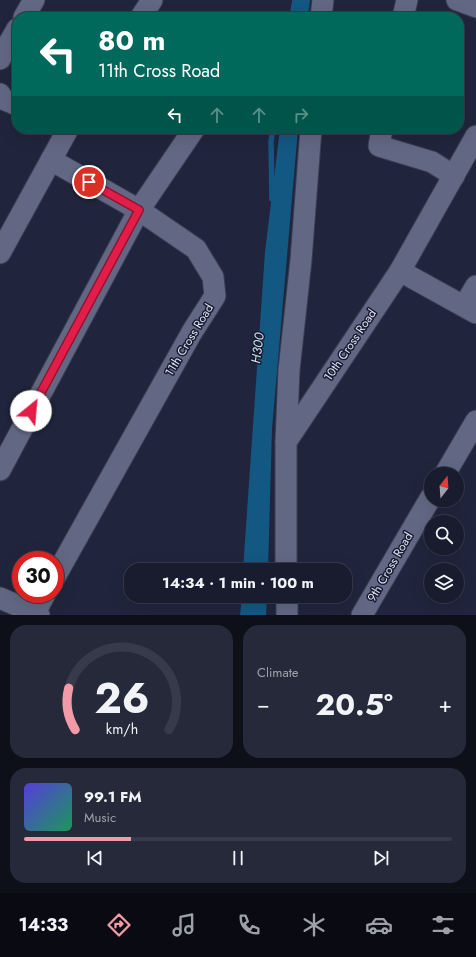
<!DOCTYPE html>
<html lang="en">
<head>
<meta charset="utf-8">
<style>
	body { margin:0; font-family:Jost,sans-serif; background:#25293a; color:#f1f3f6; height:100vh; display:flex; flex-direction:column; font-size:15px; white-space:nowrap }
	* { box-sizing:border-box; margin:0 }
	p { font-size:13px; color:#9fa1aa }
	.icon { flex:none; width:22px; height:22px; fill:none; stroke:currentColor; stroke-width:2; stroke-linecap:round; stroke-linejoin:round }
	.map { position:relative; height:615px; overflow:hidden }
	.sheet { display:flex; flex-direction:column; gap:10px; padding:10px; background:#0d0f19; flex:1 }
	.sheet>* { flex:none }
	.hud { position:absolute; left:12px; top:12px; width:452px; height:122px; border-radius:16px; box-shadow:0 4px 16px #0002,0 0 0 1px #363a4a; background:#00695c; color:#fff; overflow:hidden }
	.needle { width:26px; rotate:17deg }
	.tools { position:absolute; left:424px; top:467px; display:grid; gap:8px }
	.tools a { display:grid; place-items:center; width:40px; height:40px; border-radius:50%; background:#181c2e; box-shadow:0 4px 16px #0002,0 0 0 1px #363a4a; font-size:20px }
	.speed { position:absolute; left:12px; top:551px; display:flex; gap:8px; font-size:20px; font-weight:700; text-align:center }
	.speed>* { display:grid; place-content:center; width:52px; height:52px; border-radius:50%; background:#181c2e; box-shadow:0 4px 16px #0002,0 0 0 1px #363a4a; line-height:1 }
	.speed .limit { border:6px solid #d22; background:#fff; color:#111 }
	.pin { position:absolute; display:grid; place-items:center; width:34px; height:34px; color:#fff; margin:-17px; border:2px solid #fff; border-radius:50%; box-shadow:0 1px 4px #0007 }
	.me { position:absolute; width:44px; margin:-22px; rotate:28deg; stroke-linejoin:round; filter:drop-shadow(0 0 3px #0008) }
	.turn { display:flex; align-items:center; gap:14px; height:84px; padding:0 20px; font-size:18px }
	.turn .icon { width:52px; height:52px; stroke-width:2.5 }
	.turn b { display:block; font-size:28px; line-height:34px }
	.lanes { display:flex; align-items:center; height:38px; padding:0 20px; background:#0003; justify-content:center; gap:20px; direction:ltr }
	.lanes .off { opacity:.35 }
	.big { font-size:30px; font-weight:700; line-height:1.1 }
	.sheet .tile { flex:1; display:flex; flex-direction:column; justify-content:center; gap:6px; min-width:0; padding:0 14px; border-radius:16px; background:#25293a }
	.sheet .dial { align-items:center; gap:0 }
	.dial svg { height:104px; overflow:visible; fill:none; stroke:#363a4a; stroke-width:7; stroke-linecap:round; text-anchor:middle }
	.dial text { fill:#f1f3f6; stroke:none }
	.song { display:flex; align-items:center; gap:12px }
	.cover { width:48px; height:48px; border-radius:6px; background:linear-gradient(135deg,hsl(250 70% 55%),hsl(150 70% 35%)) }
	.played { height:4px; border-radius:2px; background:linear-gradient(90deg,#f39aa8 25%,#363a4a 25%) }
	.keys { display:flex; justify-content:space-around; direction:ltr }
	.heat { display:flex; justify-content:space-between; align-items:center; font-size:22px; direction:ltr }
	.sheet .tiles { flex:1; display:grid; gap:10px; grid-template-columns:1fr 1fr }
	.tile:last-child { grid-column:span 2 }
	.trip { position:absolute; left:124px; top:563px; width:228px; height:40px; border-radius:16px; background:#181c2e; box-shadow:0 4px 16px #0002,0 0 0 1px #363a4a; font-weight:700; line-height:40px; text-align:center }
	.tabs { display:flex; height:64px; justify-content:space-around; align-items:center; background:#0a0b12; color:#9fa1aa }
	.tabs .icon { width:28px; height:28px }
	.tabs .on { color:#f39aa8 }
	.tabs b { font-size:18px; color:#f1f3f6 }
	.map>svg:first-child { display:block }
	.water { fill:#135882 }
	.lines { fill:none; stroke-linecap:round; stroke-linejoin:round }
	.stream { stroke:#135882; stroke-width:5.5 }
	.minor-casing { stroke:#3a3e51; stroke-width:23 }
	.minor { stroke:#626884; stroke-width:21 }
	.route-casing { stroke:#92132f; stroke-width:10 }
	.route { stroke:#e11d48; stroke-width:7 }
	.labels { text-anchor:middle; stroke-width:3; stroke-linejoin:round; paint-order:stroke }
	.street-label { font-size:12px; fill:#e2e6f6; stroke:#171b32 }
	.water-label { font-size:13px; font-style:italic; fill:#d2e3f0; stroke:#171b32 }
</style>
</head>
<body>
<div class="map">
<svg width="476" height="615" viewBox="0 0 476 615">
	<rect width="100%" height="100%" fill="#20253d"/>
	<g class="water">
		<path d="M296 0H310L308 17H294Z"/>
		<path d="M280 129H298L272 429 268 570H243L265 252Z"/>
		<path d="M242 596H267L266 615H240Z"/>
	</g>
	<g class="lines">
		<g class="stream">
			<path d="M292 17 295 0"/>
			<path d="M272 199 271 141 273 129"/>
		</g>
		<defs>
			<g id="minor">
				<path d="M457 0 476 7"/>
				<path d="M24 17 34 0"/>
				<path d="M141 17 152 0"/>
				<path d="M321 17 323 0"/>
				<path d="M403 17 407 0"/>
				<path d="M0 59 17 29"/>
				<path d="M0 94 3 99 17 105"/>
				<path d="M382 129 379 146 432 162 454 176"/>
				<path d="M51 160 139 210 196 249 213 277 215 296 192 332 55 577"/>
				<path d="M0 253 68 129"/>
				<path d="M400 271 476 313"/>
				<path d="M464 306 476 286"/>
				<path d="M286 441 289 370 301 260 311 129"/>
				<path d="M0 470 139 210 194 129"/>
				<path d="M445 474 476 421"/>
				<path d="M286 570V442L400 271 476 136"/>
				<path d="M287 596V615"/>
				<path d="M0 598 39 615"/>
				<path d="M35 613 45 594"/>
				<path d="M362 615 431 497"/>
			</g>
		</defs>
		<use href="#minor" class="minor-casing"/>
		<use href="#minor" class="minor"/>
	</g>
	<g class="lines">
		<defs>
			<path id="route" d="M31 411 139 210 89 182"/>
		</defs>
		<use href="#route" class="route-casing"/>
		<use href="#route" class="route"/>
	</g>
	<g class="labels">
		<g class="street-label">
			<text transform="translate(189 340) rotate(-59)" y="4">11th Cross Road</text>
			<text transform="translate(350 345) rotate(-56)" y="4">10th Cross Road</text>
			<text transform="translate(390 567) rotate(-60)" y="4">9th Cross Road</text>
		</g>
		<g class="water-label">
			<text transform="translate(257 348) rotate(-83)" y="5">H300</text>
		</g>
	</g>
</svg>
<div class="tools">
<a><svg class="needle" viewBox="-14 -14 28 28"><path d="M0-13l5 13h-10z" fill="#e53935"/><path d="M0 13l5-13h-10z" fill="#9fa1aa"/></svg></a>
<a><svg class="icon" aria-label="search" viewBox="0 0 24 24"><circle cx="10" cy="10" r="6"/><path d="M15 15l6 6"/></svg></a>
<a><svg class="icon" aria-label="layers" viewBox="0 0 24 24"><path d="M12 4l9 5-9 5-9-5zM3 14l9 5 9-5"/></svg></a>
</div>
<div class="speed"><div class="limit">30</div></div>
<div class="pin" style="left:89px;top:182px;background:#d93025"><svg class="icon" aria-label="arrive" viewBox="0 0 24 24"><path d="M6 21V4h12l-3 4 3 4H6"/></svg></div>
<svg class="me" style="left:31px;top:411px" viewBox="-20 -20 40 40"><circle r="19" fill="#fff"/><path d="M0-13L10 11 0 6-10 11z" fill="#e11d48"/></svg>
<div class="trip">14:34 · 1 min · 100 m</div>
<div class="hud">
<div class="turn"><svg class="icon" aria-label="left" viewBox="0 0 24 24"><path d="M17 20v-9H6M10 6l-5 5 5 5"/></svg><div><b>80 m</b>11th Cross Road</div></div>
<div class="lanes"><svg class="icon" aria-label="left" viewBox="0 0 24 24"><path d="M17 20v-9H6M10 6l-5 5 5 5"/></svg><svg class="icon off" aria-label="ahead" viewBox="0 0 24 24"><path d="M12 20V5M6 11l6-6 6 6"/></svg><svg class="icon off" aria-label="ahead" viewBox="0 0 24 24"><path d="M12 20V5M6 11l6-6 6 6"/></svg><svg class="icon off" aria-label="right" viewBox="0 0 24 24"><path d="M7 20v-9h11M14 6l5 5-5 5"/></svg></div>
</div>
</div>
<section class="sheet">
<div class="tiles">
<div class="tile dial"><svg viewBox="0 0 100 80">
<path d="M14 69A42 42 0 1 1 86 69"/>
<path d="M14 69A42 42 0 0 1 9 37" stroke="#f39aa8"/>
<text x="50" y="56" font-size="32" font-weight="700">26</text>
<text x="50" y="72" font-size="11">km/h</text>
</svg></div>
<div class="tile"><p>Climate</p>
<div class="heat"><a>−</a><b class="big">20.5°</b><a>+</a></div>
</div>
<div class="tile">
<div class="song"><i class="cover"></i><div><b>99.1 FM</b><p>Music</p></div></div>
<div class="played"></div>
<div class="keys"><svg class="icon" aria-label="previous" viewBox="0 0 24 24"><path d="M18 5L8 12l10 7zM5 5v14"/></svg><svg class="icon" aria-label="pause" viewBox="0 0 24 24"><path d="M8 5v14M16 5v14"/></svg><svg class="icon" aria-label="next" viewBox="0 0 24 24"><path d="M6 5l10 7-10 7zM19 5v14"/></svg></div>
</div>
</div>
</section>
<nav class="tabs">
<b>14:33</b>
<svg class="icon on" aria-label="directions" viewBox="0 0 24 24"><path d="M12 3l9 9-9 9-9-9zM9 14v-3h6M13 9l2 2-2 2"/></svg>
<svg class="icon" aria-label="music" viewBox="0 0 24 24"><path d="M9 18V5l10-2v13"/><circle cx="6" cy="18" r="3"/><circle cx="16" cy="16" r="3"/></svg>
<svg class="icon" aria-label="phone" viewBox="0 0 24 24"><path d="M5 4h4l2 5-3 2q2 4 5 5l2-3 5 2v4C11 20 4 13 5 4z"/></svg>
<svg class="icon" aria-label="climate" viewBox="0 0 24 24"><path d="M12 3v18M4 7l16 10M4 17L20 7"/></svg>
<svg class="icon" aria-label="car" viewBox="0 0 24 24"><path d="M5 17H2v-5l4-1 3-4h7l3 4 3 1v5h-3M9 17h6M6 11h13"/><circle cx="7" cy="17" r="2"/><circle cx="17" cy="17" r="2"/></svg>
<svg class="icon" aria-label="filters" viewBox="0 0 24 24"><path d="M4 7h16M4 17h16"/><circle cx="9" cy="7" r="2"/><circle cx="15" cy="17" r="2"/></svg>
</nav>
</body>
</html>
